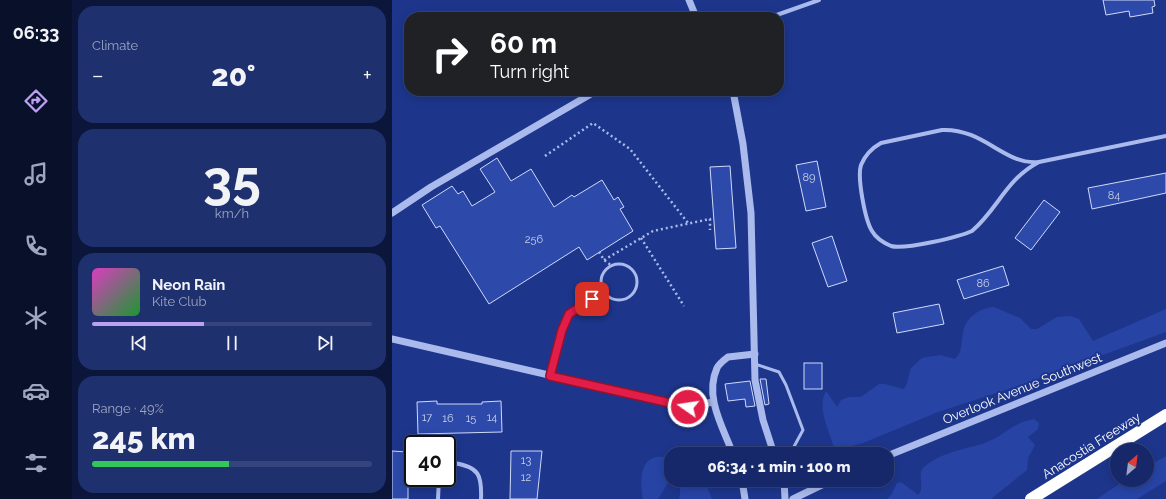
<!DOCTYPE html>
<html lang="en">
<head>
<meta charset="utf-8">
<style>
	body { margin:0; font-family:Raleway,sans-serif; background:#1f306f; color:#f1f3f6; height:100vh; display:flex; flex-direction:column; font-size:15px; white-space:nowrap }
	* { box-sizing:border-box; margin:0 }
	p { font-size:13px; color:#9ea6c0 }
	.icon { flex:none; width:22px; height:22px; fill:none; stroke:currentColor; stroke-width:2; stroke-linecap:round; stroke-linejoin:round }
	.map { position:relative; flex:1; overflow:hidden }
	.drawer { display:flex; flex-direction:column; gap:6px; padding:6px; background:#0c163a; width:320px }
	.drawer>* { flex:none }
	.banner { position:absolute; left:12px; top:12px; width:380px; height:84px; border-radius:16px; box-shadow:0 2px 10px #0003,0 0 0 1px #35447d; background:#202124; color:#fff; overflow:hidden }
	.needle { width:26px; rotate:28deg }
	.tools { position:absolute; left:718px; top:443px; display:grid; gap:8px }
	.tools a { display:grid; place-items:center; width:44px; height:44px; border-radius:50%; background:#162869; box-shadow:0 2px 10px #0003,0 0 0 1px #35447d; font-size:20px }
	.speed { position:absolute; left:12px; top:435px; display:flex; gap:8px; font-size:20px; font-weight:700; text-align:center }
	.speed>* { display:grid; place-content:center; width:52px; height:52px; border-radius:50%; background:#162869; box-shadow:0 2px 10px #0003,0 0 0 1px #35447d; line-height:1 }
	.speed .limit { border:2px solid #111; border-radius:6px; background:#fff; color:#111 }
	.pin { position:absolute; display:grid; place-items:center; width:34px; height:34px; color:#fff; margin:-17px; border-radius:8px; box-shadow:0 2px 6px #0006 }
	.me { position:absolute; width:44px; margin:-22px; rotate:283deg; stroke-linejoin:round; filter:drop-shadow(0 0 3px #0008) }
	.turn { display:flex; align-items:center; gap:14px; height:84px; padding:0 20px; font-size:18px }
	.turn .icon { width:52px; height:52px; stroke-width:2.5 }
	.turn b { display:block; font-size:28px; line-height:34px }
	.big { font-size:30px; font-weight:800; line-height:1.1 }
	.drawer .widget { flex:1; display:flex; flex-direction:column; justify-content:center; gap:6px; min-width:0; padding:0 14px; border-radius:16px; background:#1f306f }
	.drawer .dial { align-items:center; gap:0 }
	.dial b { font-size:52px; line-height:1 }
	.song { display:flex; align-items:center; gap:12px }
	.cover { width:48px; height:48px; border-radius:6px; background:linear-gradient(135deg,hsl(310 70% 55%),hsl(130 70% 35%)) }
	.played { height:4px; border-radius:2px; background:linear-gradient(90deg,#bca0f2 40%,#35447d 40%) }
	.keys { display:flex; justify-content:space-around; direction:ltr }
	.heat { display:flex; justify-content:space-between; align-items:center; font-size:22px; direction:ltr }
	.charge { height:6px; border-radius:3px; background:linear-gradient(90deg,#34c759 49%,#35447d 0) }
	.trip { position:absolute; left:272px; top:447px; width:230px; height:40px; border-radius:16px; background:#162869; box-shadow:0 2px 10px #0003,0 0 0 1px #35447d; font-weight:800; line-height:40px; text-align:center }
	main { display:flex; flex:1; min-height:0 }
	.menu { display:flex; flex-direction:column; width:72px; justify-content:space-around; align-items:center; background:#09102a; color:#9ea6c0 }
	.menu .icon { width:28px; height:28px }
	.menu .on { color:#bca0f2 }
	.menu b { font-size:18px; color:#f1f3f6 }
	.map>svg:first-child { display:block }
	.green { fill:#2744a5 }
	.building { fill:#2d4aaa; stroke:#cfd9f9 }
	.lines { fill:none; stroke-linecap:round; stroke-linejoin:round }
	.path { stroke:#aabaec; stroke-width:2.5; stroke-dasharray:2 3; stroke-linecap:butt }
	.service { stroke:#aabaec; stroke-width:3 }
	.minor { stroke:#aabaec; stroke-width:4 }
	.tertiary { stroke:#aabaec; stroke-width:7 }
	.motorway { stroke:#fff; stroke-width:12 }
	.route-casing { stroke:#92132f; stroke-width:10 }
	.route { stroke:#e11d48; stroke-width:7 }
	.labels { text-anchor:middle; stroke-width:4; stroke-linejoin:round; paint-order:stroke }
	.number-label { font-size:11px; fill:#cad2ea }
	.street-label { font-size:13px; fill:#fff; stroke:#1d368c }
</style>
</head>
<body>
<main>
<nav class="menu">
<b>06:33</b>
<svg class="icon on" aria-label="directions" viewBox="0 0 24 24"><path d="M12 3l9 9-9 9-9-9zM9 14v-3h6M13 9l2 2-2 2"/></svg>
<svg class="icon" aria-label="music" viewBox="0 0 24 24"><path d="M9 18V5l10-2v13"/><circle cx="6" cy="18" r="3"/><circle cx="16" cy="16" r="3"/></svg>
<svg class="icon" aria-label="phone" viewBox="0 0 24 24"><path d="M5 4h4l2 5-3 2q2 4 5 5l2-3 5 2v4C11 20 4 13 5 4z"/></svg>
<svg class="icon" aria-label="climate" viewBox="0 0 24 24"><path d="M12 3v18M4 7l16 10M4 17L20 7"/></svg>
<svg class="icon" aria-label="car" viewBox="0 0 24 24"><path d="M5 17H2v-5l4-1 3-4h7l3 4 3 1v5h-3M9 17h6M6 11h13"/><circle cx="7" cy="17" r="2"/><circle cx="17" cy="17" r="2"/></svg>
<svg class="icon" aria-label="filters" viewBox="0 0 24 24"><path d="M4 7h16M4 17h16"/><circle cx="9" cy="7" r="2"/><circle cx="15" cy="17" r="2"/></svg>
</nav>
<section class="drawer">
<div class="widget"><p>Climate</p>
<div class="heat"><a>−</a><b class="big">20°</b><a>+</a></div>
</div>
<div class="widget dial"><b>35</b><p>km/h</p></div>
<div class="widget">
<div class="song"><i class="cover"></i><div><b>Neon Rain</b><p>Kite Club</p></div></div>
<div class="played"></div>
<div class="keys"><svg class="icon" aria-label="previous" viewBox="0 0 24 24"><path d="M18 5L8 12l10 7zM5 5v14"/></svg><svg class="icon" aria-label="pause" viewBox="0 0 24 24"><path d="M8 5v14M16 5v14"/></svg><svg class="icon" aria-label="next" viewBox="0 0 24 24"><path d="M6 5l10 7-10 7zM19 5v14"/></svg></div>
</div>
<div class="widget"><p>Range · 49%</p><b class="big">245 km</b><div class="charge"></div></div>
</section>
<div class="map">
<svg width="774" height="499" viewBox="0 0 774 499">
	<rect width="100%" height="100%" fill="#1d368c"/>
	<g class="green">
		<path d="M602 307 628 318 639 329H645L665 317 679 316 687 319 701 341 774 309V332L629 385 546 412 471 443 444 450 441 445C436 428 425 407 434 391L445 407 449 400 457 397H469L487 384H493L511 389 514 386 519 368 530 358 548 355 563 359C571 351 569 343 571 333 573 318 587 308 602 307Z"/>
		<path d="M642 419 647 423 646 429 636 437 643 445 636 458 635 470 599 499H495L499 495 505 483 509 482 526 495C534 487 524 475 532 467 550 451 574 450 595 442 613 435 620 423 642 419Z"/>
		<path d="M774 456V481L745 499H705L733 480H755V467Z"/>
		<path d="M277 457 279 458V480H309L316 489 320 499H287C289 492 289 486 284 482L276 483 266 499H251C249 487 246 464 261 458 265 456 272 457 277 457Z"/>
	</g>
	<g class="building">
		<path d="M711 0H762L763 6 760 7 761 13 738 17 737 11 714 15Z"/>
		<path d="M105 158 119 181 139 169 162 207 180 195 182 197 210 180 222 200 226 197 232 207 228 209 241 231 195 260 187 247 97 304 48 226 44 228 30 205 60 186 66 194 71 191 80 206 103 192 88 169Z"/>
		<path d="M425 161 434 207 414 211 404 165Z"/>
		<path d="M338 166 344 248 324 249 318 167Z"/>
		<path d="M774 173V193L700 209 696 188Z"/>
		<path d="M652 200 668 212 639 250 623 238Z"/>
		<path d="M440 236 455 281 436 287 420 243Z"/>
		<path d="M611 266 617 285 572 299 565 280Z"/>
		<path d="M547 304 552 324 505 333 501 313Z"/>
		<rect x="412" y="363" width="18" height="26"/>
		<path d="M368 379H374L377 404 373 405Z"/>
		<path d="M358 381 363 406 354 407 353 399 336 401 333 384Z"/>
		<path d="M45 401V404H90V402L109 401 110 432 26 434 25 402Z"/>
		<path d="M0 451 16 452V499H0Z"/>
		<path d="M119 451H150L145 499H118Z"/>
	</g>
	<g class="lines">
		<g class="path">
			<path d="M153 156 201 123 238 149 296 223"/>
			<path d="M249 238 292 306"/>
			<path d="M207 252 212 260 220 266"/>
			<path d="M212 260 261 231 318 219V230"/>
		</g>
		<g class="service">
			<circle cx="227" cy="282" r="18"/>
			<path d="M363 364 387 372 394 385 411 430 398 454"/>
			<path d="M158 376 170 330 177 314 212 292"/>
		</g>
		<g class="minor">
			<path d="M379 17 427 0"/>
			<path d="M550 130C592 128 613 166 647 162 614 179 606 209 580 231 567 237 512 250 499 246 492 243 484 238 480 231 473 220 465 177 469 165 473 155 480 148 489 143Z"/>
			<path d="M647 162 774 136"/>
			<path d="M55 467 62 463C87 467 90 475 89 499"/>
			<path d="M46 499 47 478"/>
		</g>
		<g class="tertiary">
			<path d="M297 0 304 17"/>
			<path d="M341 91 351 144 359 213 363 380 371 420 382 454"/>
			<path d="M0 213 39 187 204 91"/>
			<path d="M0 339 296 407 321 402"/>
			<path d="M341 454C331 427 312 397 325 368 327 364 332 360 336 357L363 354"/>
			<path d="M495 456 774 343"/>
			<path d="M350 480 353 499"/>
			<path d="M392 480 393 499"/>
			<path d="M401 499 440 480"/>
		</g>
		<path class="motorway" d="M639 499 774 415"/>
	</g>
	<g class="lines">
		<defs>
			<path id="route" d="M200 299 177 314 170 330 158 376 296 407"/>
		</defs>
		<use href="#route" class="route-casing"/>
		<use href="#route" class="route"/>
	</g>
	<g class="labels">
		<g class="number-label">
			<text x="417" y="181">89</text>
			<text x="722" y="199">84</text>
			<text x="142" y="243">256</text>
			<text x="591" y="287">86</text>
			<text x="35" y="421">17</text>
			<text x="100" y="421">14</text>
			<text x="56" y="422">16</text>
			<text x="79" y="422">15</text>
			<text x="134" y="464">13</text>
			<text x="134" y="481">12</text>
		</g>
		<g class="street-label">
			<text transform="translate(630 388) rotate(-22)" y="5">Overlook Avenue Southwest</text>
			<text transform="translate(699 445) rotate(-32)" y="5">Anacostia Freeway</text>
		</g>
	</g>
</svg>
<div class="tools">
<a><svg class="needle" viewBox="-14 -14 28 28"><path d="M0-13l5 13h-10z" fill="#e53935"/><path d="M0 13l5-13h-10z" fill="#9ea6c0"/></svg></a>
</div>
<div class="speed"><div class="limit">40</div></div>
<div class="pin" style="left:200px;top:299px;background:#d93025"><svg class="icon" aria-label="arrive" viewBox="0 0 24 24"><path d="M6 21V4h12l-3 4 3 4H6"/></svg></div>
<svg class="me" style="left:296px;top:407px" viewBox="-20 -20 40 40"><circle r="17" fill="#e11d48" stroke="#fff" stroke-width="3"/><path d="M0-11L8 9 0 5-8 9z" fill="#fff"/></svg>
<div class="trip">06:34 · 1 min · 100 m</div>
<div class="banner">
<div class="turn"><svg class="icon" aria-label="right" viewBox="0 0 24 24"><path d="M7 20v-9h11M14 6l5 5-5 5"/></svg><div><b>60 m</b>Turn right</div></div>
</div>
</div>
</main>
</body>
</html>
